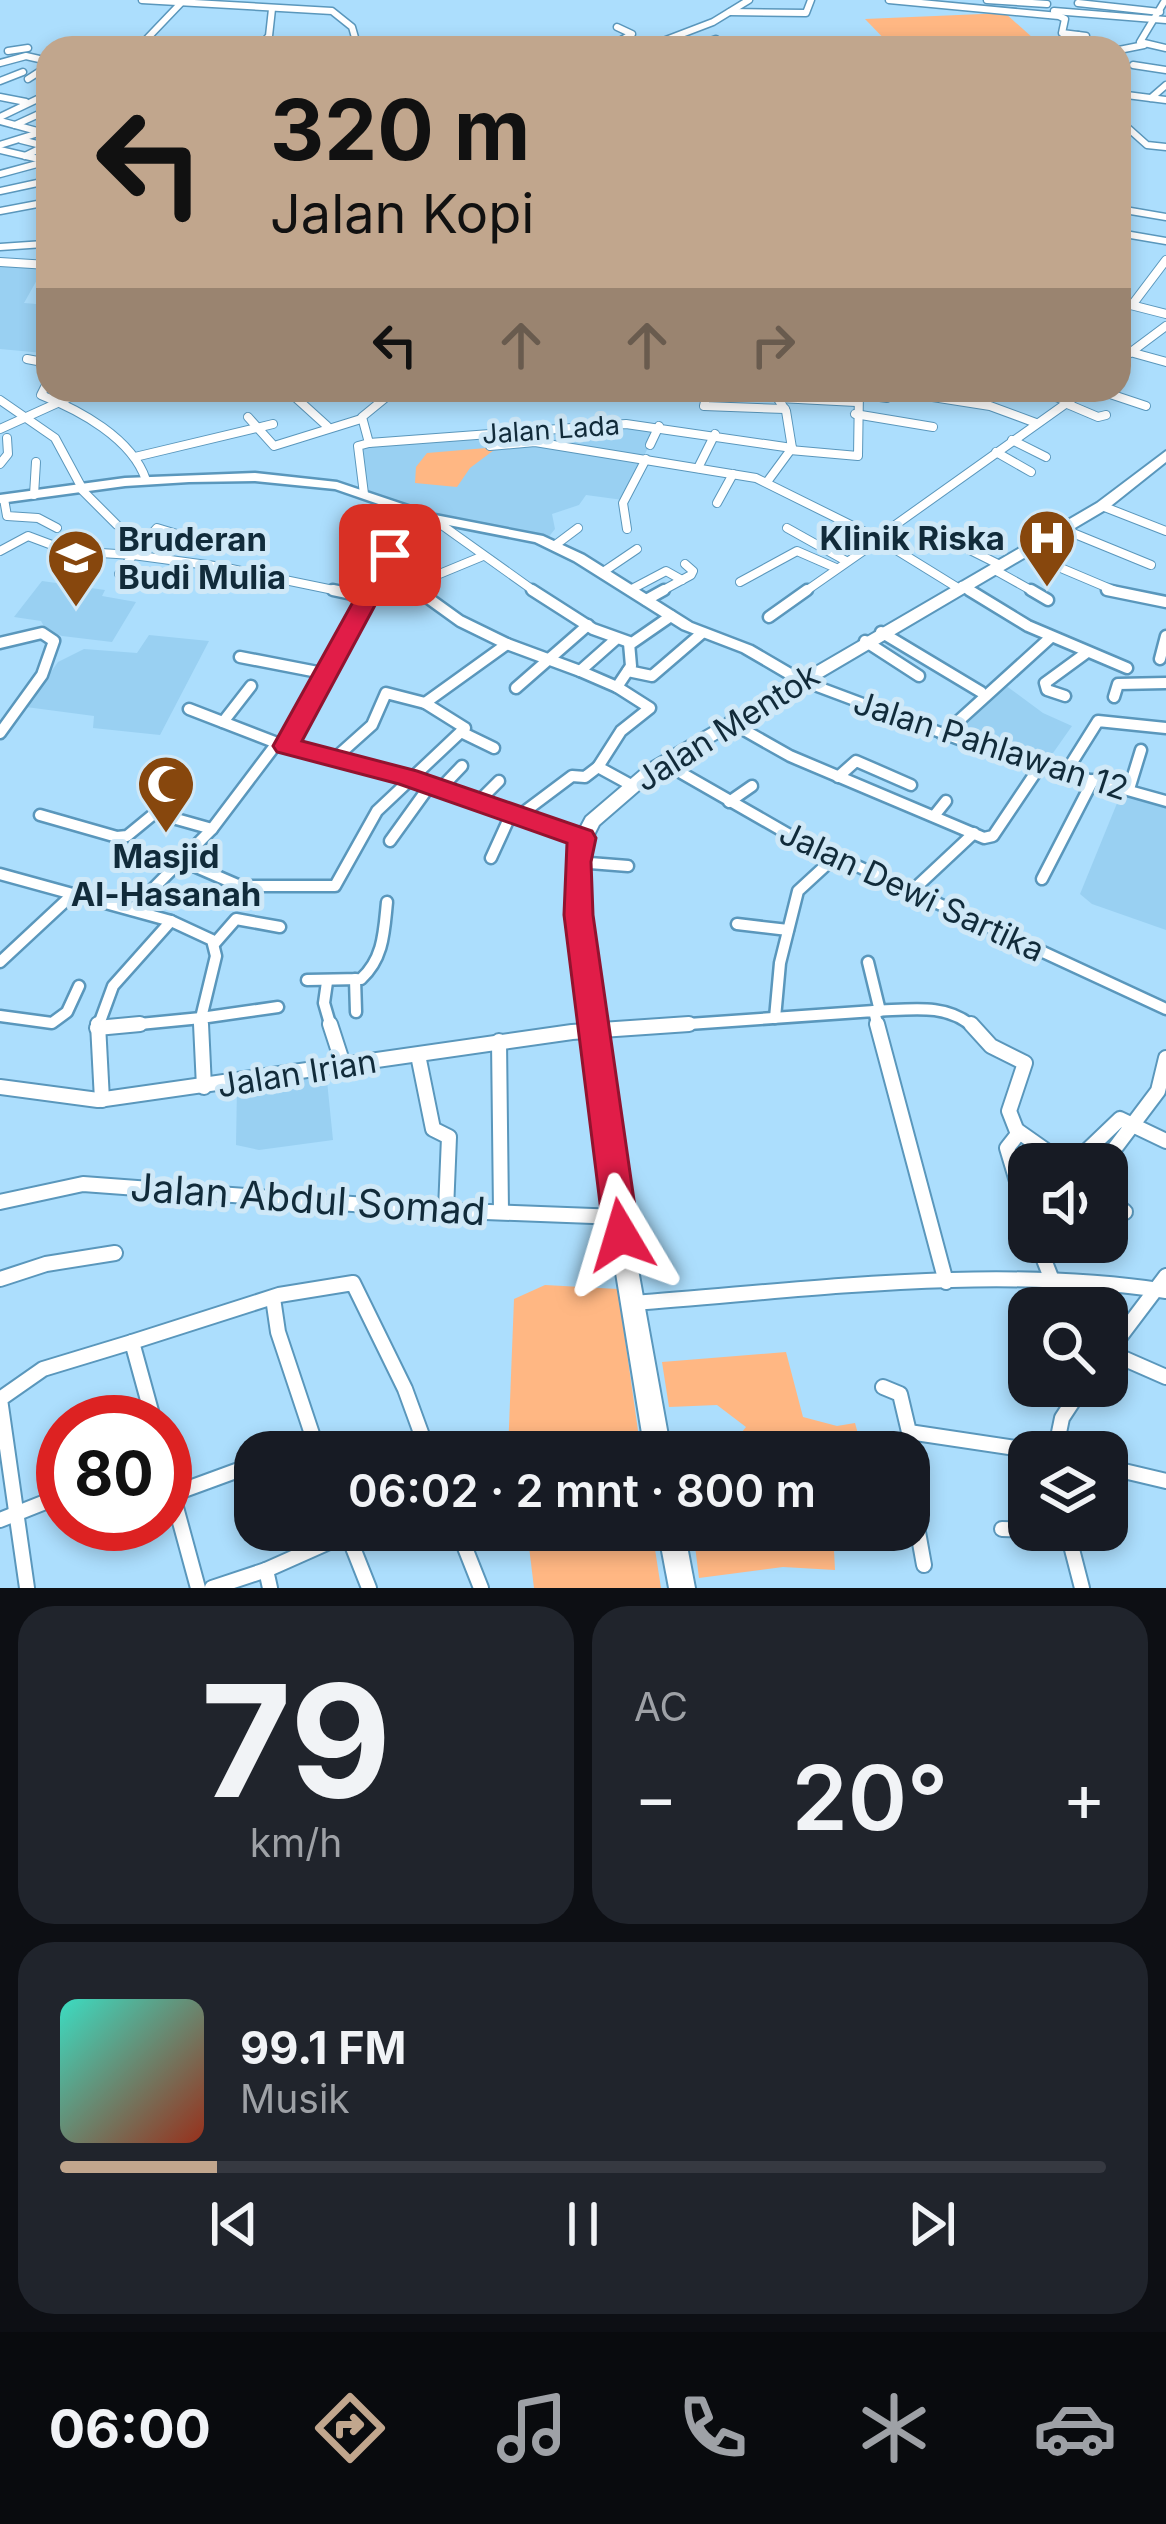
<!DOCTYPE html>
<html lang="id">
<head>
<meta charset="utf-8">
<style>
	body { margin:0; font-family:Inter,sans-serif; background:#20242c; color:#f1f3f6; height:100vh; display:flex; flex-direction:column; font-size:45px; white-space:nowrap }
	* { box-sizing:border-box; margin:0 }
	p { font-size:39px; color:#9ea1a6 }
	.icon { flex:none; width:66px; height:66px; fill:none; stroke:currentColor; stroke-width:2; stroke-linecap:round; stroke-linejoin:round }
	.map { position:relative; height:1588px; overflow:hidden }
	.side { display:flex; flex-direction:column; gap:18px; padding:18px; background:#0d0f14; flex:1 }
	.side>* { flex:none }
	.guide { position:absolute; left:36px; top:36px; width:1095px; height:366px; border-radius:36px; box-shadow:0 6px 18px #0003; background:#c1a68d; color:#111; overflow:hidden }
	.buttons { position:absolute; left:1008px; top:1143px; display:grid; gap:24px }
	.buttons a { display:grid; place-items:center; width:120px; height:120px; border-radius:24px; background:#171b24; box-shadow:0 6px 18px #0003; font-size:60px }
	.speed { position:absolute; left:36px; top:1395px; display:flex; gap:24px; font-size:60px; font-weight:700; text-align:center }
	.speed>* { display:grid; place-content:center; width:156px; height:156px; border-radius:50%; background:#171b24; box-shadow:0 6px 18px #0003; line-height:1 }
	.speed .limit { border:18px solid #d22; background:#fff; color:#111 }
	.pin { position:absolute; display:grid; place-items:center; width:102px; height:102px; color:#fff; margin:-51px; border-radius:24px; box-shadow:0 6px 18px #0006 }
	.me { position:absolute; width:132px; margin:-66px; rotate:353deg; stroke-linejoin:round; filter:drop-shadow(0 0 9px #0008) }
	.turn { display:flex; align-items:center; gap:42px; height:252px; padding:0 36px; font-size:54px }
	.turn .icon { width:156px; height:156px; stroke-width:2.5 }
	.turn b { display:block; font-size:84px; line-height:102px }
	.lanes { display:flex; align-items:center; height:114px; padding:0 36px; background:#0003; justify-content:center; gap:60px; direction:ltr }
	.lanes .off { opacity:.35 }
	.big { font-size:90px; font-weight:600; line-height:1.1 }
	.side .widget { flex:1; display:flex; flex-direction:column; justify-content:center; gap:18px; min-width:0; padding:0 42px; border-radius:36px; background:#20242c }
	.side .dial { align-items:center; gap:0 }
	.dial b { font-size:156px; line-height:1 }
	.song { display:flex; align-items:center; gap:36px }
	.cover { width:144px; height:144px; border-radius:18px; background:linear-gradient(135deg,hsl(170 70% 55%),hsl(10 70% 35%)) }
	.played { height:12px; border-radius:6px; background:linear-gradient(90deg,#c1a68d 15%,#363941 15%) }
	.keys { display:flex; justify-content:space-around; direction:ltr }
	.heat { display:flex; justify-content:space-between; align-items:center; font-size:66px; direction:ltr }
	.side .tiles { flex:1; display:grid; gap:18px; grid-template-columns:1fr 1fr }
	.widget:last-child { grid-column:span 2 }
	.trip { position:absolute; left:234px; top:1431px; width:696px; height:120px; border-radius:36px; background:#171b24; box-shadow:0 6px 18px #0003; font-weight:600; line-height:120px; text-align:center }
	.menu { display:flex; height:192px; justify-content:space-around; align-items:center; background:#090b0e; color:#9ea1a6 }
	.menu .icon { width:84px; height:84px }
	.menu .selected { color:#c1a68d }
	.menu b { font-size:54px; color:#f1f3f6 }
	.map>svg:first-child { display:block }
	.built { fill:#99d0f2 }
	.green { fill:#ffb783 }
	.lines { fill:none; stroke-linecap:round; stroke-linejoin:round }
	.street-far3-casing { stroke:#5a97bc; stroke-width:9 }
	.street-far2-casing { stroke:#5a97bc; stroke-width:10 }
	.street-far1-casing { stroke:#5a97bc; stroke-width:15 }
	.street-casing { stroke:#5a97bc; stroke-width:18 }
	.secondary-casing { stroke:#5a97bc; stroke-width:5 }
	.highway-casing { stroke:#5a97bc; stroke-width:4 }
	.street-far3 { stroke:#fff; stroke-width:6 }
	.street-far2 { stroke:#fff; stroke-width:8 }
	.street-far1 { stroke:#fff; stroke-width:10 }
	.street { stroke:#fff; stroke-width:14 }
	.secondary { fill:#fff; fill-rule:evenodd }
	.highway { fill:#fff; fill-rule:evenodd }
	.route { fill:#e11d48; stroke:#92132f; stroke-width:3 }
	.labels { text-anchor:middle; stroke-width:10; stroke-linejoin:round; paint-order:stroke }
	.far-street-label { font-size:27px; fill:#112b3a; stroke:#cfe8f7 }
	.poi-label { font-size:33px; font-weight:bold; fill:#112b3a; stroke:#cfe8f7; text-anchor:end }
	.street-label { font-size:33px; fill:#112b3a; stroke:#cfe8f7 }
	.near-street-label { font-size:39px; fill:#112b3a; stroke:#cfe8f7 }
</style>
</head>
<body>
<div class="map">
<svg width="1166" height="1588" viewBox="0 0 1166 1588">
	<rect width="100%" height="100%" fill="#acdefd"/>
	<g class="built">
		<path d="M0 262H47L24 303 48 305V344L43 353 0 349Z"/>
		<path d="M604 426 657 429 623 500 586 495 579 505 552 514 555 529 547 539 445 521 367 494 359 445Z"/>
		<path d="M42 581 105 590 102 596 136 602 112 642 62 636 46 630 41 621 14 617Z"/>
		<path d="M149 635 209 641 160 735 93 728 94 716 26 707 58 662 84 649 137 653Z"/>
		<path d="M1005 685 1043 713 1072 726 1046 763 951 733Z"/>
		<path d="M1122 791 1166 805V930L1092 904 1080 894Z"/>
		<path d="M326 1071 333 1140 259 1150 236 1145 237 1087Z"/>
	</g>
	<g class="green">
		<path d="M1005 13 1044 48H893L865 19Z"/>
		<path d="M498 447 470 468 457 487 415 483 416 467 427 453Z"/>
		<path d="M545 1285 618 1289 641 1452H508L514 1299Z"/>
		<path d="M786 1352 803 1417 837 1426 855 1423 863 1452H739L738 1437 746 1427 717 1405 669 1407 662 1362Z"/>
		<path d="M527 1530H652L661 1588H534Z"/>
		<path d="M693 1530H833L835 1570 783 1567 699 1578Z"/>
	</g>
	<g class="lines">
		<defs>
			<g id="street-far3">
				<path d="M142 0 332 11 352 27 358 48"/>
				<path d="M889 0 1059 16 1065 19 1062 33 1086 36"/>
				<path d="M987 0 1047 4"/>
				<path d="M1164 2 1140 42 1166 48"/>
				<path d="M1078 3 1160 12"/>
				<path d="M1054 11 1166 20"/>
				<path d="M730 12 806 13 811 0"/>
				<path d="M617 27 632 34 616 43 634 48"/>
				<path d="M1078 35V44L1101 48"/>
				<path d="M676 37 699 45 692 48"/>
				<path d="M703 47 699 45 716 39"/>
				<path d="M138 48 181 3"/>
				<path d="M258 48 269 36 272 9"/>
				<path d="M645 48 713 22 749 0"/>
				<path d="M728 48 741 43"/>
				<path d="M1119 50 1144 45"/>
				<path d="M8 51 28 48"/>
				<path d="M0 63 26 56 48 61"/>
				<path d="M1133 65 1166 70"/>
				<path d="M28 79 48 66"/>
				<path d="M0 81 23 72"/>
				<path d="M1119 94 1166 100"/>
				<path d="M0 97 26 102"/>
				<path d="M1151 98 1166 85"/>
				<path d="M0 117 48 94"/>
				<path d="M1119 120 1147 145 1166 147"/>
				<path d="M0 121 37 131"/>
				<path d="M15 125 39 114"/>
				<path d="M21 140 45 146 25 156"/>
				<path d="M0 145 48 130"/>
				<path d="M0 150 43 160"/>
				<path d="M0 174 48 161"/>
				<path d="M0 191 42 182"/>
				<path d="M1119 209 1166 217"/>
				<path d="M0 211 48 202"/>
				<path d="M1119 233 1166 241"/>
				<path d="M0 247 44 244"/>
				<path d="M43 247 48 222"/>
			</g>
			<g id="street-far2">
				<path d="M0 262 48 265"/>
				<path d="M1119 302 1166 314"/>
				<path d="M1132 305 1166 260"/>
				<path d="M1130 352 1166 362"/>
				<path d="M27 359 48 363"/>
				<path d="M1119 361 1166 326"/>
				<path d="M45 387 41 395C79 410 132 438 146 480"/>
				<path d="M694 390 707 393 704 406 785 409"/>
				<path d="M888 390 990 406 1036 423"/>
				<path d="M1037 390 1067 401"/>
				<path d="M1098 390 1146 406"/>
				<path d="M858 394 887 398"/>
				<path d="M295 397 327 426"/>
				<path d="M779 398 856 402"/>
				<path d="M0 400 55 438 82 488"/>
				<path d="M1065 403 1098 417 1106 415"/>
				<path d="M855 414 933 427"/>
				<path d="M248 417 274 446 361 419"/>
				<path d="M0 429 86 390"/>
				<path d="M1012 440 1046 457"/>
				<path d="M369 443 362 417 395 390"/>
				<path d="M650 445 659 426"/>
				<path d="M490 446 535 442 756 478 877 538 958 588"/>
				<path d="M790 450 858 456 859 390"/>
				<path d="M996 452 1031 472"/>
				<path d="M135 457 273 424"/>
				<path d="M0 464 8 454 7 438"/>
				<path d="M698 468 715 434"/>
				<path d="M767 482 792 448 786 411 772 390"/>
				<path d="M80 488 117 525"/>
				<path d="M364 494 358 446 369 443 626 424 792 448"/>
				<path d="M34 495 36 462"/>
				<path d="M4 499 7 516 38 518 57 528"/>
				<path d="M717 503 733 474"/>
				<path d="M1102 506 1166 531"/>
				<path d="M432 518 537 593"/>
				<path d="M787 528 846 561"/>
				<path d="M627 529 623 503 646 459"/>
				<path d="M1063 529 1151 565"/>
				<path d="M877 538 1085 390"/>
				<path d="M950 540 1000 565"/>
				<path d="M554 546 578 528"/>
				<path d="M0 551 28 536 68 551 133 555 119 574"/>
				<path d="M1023 552 1120 593"/>
				<path d="M133 555 222 567 348 593"/>
				<path d="M133 555 157 528 200 541"/>
				<path d="M993 569 1036 593"/>
				<path d="M603 572 637 549"/>
				<path d="M740 582 797 551 836 568"/>
				<path d="M962 586 974 593"/>
				<path d="M630 590 666 571 682 580"/>
				<path d="M369 593 390 555 438 574"/>
				<path d="M419 593 416 591 437 575 483 556"/>
				<path d="M658 593 691 575 693 571 685 564"/>
				<path d="M803 593 879 540"/>
			</g>
			<g id="street-far1">
				<path d="M333 590 366 597"/>
				<path d="M532 590 593 629 632 643 671 616"/>
				<path d="M969 590 1028 626 1127 668"/>
				<path d="M1031 590 1048 600"/>
				<path d="M1107 590 1166 602"/>
				<path d="M646 600 664 590"/>
				<path d="M769 617 807 590"/>
				<path d="M881 632 981 692"/>
				<path d="M865 641 919 676"/>
				<path d="M0 643 42 633 54 641 42 675 0 733"/>
				<path d="M629 643 631 666 617 687 650 708 621 731 598 767 631 785"/>
				<path d="M507 644 580 671 615 640"/>
				<path d="M240 657 328 674"/>
				<path d="M1160 659 1166 636"/>
				<path d="M580 671 617 687"/>
				<path d="M628 671 652 676 702 633"/>
				<path d="M516 688 588 625"/>
				<path d="M1065 696 1047 690 1045 683 1086 653"/>
				<path d="M1114 697 1118 684 1166 683"/>
				<path d="M223 722 251 686"/>
				<path d="M730 722 790 756 984 838 993 836 1040 766"/>
				<path d="M461 732 494 748"/>
				<path d="M943 735 1051 637"/>
				<path d="M277 743 408 777 582 838"/>
				<path d="M286 746 371 590"/>
				<path d="M334 759 372 725 386 693 425 703"/>
				<path d="M664 763 788 834 1166 1009"/>
				<path d="M1066 772 1098 721 1166 728"/>
				<path d="M838 777 856 761 911 785"/>
				<path d="M441 788 462 766"/>
				<path d="M1129 789 1141 750"/>
				<path d="M479 801 499 781"/>
				<path d="M729 802 752 786"/>
				<path d="M40 815 117 837 127 836 155 813 212 829"/>
				<path d="M520 815 572 776 585 777 598 767"/>
				<path d="M934 816 946 801"/>
				<path d="M390 841 431 784"/>
				<path d="M491 858 512 812"/>
				<path d="M180 860 240 886H335L377 811 465 728 425 703 507 644 460 621 417 590"/>
				<path d="M577 862 628 866"/>
				<path d="M0 874 171 921 212 940 216 956 201 1018 278 1007"/>
				<path d="M1042 879 1093 780"/>
				<path d="M912 891 974 833"/>
				<path d="M132 910 212 829 277 743 189 709"/>
				<path d="M737 924 788 930"/>
				<path d="M215 943 236 919 280 927"/>
				<path d="M0 962 72 895"/>
				<path d="M868 962 880 1011"/>
				<path d="M355 979 356 1012"/>
				<path d="M307 980 361 979C384 958 384 931 387 902"/>
				<path d="M327 982 324 1003 331 1027"/>
				<path d="M874 1011C908 1010 946 1002 973 1027"/>
				<path d="M0 1016 52 1023 67 1012 79 986"/>
				<path d="M775 1018 780 963 798 891 836 856"/>
				<path d="M98 1027 113 986 171 921"/>
				<path d="M109 1027 201 1018V1027"/>
				<path d="M646 1027 874 1011 878 1027"/>
			</g>
			<g id="street">
				<path d="M98 1024 102 1100"/>
				<path d="M201 1024 204 1087"/>
				<path d="M330 1024 343 1064"/>
				<path d="M877 1024 946 1282"/>
				<path d="M971 1024 991 1046 1025 1063 1009 1111 1018 1134 1007 1148 1029 1221"/>
				<path d="M97 1028 140 1024"/>
				<path d="M499 1041 501 1212"/>
				<path d="M418 1055 433 1129 449 1137 446 1210"/>
				<path d="M0 1087 98 1100 572 1032 689 1024"/>
				<path d="M1018 1131 1065 1164"/>
				<path d="M1073 1164 1120 1119 1166 1141"/>
				<path d="M1103 1164 1158 1091 1166 1058"/>
				<path d="M1107 1197 1125 1212 1107 1214"/>
				<path d="M0 1202 83 1184 434 1210 619 1217"/>
				<path d="M1037 1242 1052 1280"/>
				<path d="M0 1279 46 1264 115 1253"/>
				<path d="M273 1298 278 1332 315 1443"/>
				<path d="M634 1303C809 1290 991 1264 1166 1291"/>
				<path d="M132 1342 279 1295 353 1283 405 1389 428 1452"/>
				<path d="M1109 1352 1166 1377"/>
				<path d="M1107 1354 1166 1276"/>
				<path d="M883 1387 900 1394 909 1432 1042 1452"/>
				<path d="M909 1432V1482L924 1565"/>
				<path d="M290 1452 315 1443 318 1452"/>
				<path d="M1055 1452 1062 1418 1083 1386"/>
				<path d="M165 1467 198 1588"/>
				<path d="M1107 1467 1166 1481"/>
				<path d="M173 1494 255 1464"/>
				<path d="M0 1520 63 1495"/>
				<path d="M1002 1529 1029 1530"/>
				<path d="M346 1530 369 1588"/>
				<path d="M458 1530 481 1588"/>
				<path d="M1041 1530 1067 1531"/>
				<path d="M1067 1530 1082 1588"/>
				<path d="M27 1588 0 1399 43 1369 132 1342 154 1422"/>
				<path d="M212 1588 266 1570"/>
				<path d="M270 1588 266 1570 347 1534"/>
			</g>
			<path id="secondary" d="M255 473 337 482 435 515 543 536 584 555 692 623 752 646 805 677 1000 750 1166 796V806L990 756 795 683 742 652 682 629 574 561 535 542 428 521 335 489 255 481 189 482 125 486 0 503V495L125 478Z"/>
			<g id="highway">
				<path d="M1166 451V462L1107 509 659 773 599 825 588 847 585 886 632 1236 671 1452H645L610 1236 567 886 570 847 586 817 647 765 1097 503Z"/>
				<path d="M658 1530H684L695 1588H669Z"/>
			</g>
		</defs>
		<use href="#street-far3" class="street-far3-casing"/>
		<use href="#street-far2" class="street-far2-casing"/>
		<use href="#street-far1" class="street-far1-casing"/>
		<use href="#street" class="street-casing"/>
		<use href="#secondary" class="secondary-casing"/>
		<use href="#highway" class="highway-casing"/>
		<use href="#street-far3" class="street-far3"/>
		<use href="#street-far2" class="street-far2"/>
		<use href="#street-far1" class="street-far1"/>
		<use href="#street" class="street"/>
		<use href="#secondary" class="secondary"/>
		<use href="#highway" class="highway"/>
	</g>
	<path class="route" d="M390 548 402 555 302 741 417 771 592 831 596 838 591 862 593 915 639 1235 634 1246 621 1250 609 1246 604 1235 564 915 567 843 399 784 277 752 273 746 379 555Z"/>
	<defs>
		<symbol id="hospital-pin" viewBox="-11 -11 22 30"><path d="M0 17L-7.5 6A9.5 9.5 0 1 1 7.5 6Z" fill="#87470d" stroke="#cfe8f7"/><path d="M-5-5h3v3.5h4V-5h3V5h-3V1.5h-4V5h-3Z" fill="#fff"/></symbol>
		<symbol id="university-pin" viewBox="-11 -11 22 30"><path d="M0 17L-7.5 6A9.5 9.5 0 1 1 7.5 6Z" fill="#87470d" stroke="#cfe8f7"/><path d="M0-5L7-2L0 1L-7-2ZM-4 1L0 2.5L4 1V4Q0 6-4 4Z" fill="#fff"/></symbol>
		<symbol id="mosque-pin" viewBox="-11 -11 22 30"><path d="M0 17L-7.5 6A9.5 9.5 0 1 1 7.5 6Z" fill="#87470d" stroke="#cfe8f7"/><path d="M3.5-4.9A6 6 0 1 0 3.5 4.9A5 5 0 1 1 3.5-4.9Z" fill="#fff"/></symbol>
	</defs>
	<g fill-rule="evenodd">
		<use href="#hospital-pin" x="1014" y="505" width="66" height="90"/>
		<use href="#university-pin" x="43" y="525" width="66" height="90"/>
		<use href="#mosque-pin" x="133" y="751" width="66" height="90"/>
	</g>
	<g class="labels">
		<g class="far-street-label">
			<text transform="translate(551 430) rotate(-4)" y="9">Jalan Lada</text>
		</g>
		<g class="poi-label">
			<text x="1005" y="550">Klinik Riska</text>
			<text x="118" y="551" text-anchor="start">Bruderan<tspan x="118" dy="38">Budi Mulia</tspan></text>
			<text x="166" y="868" text-anchor="middle">Masjid<tspan x="166" dy="38">Al-Hasanah</tspan></text>
		</g>
		<g class="street-label">
			<text transform="translate(727 727) rotate(-32)" y="12">Jalan Mentok</text>
			<text transform="translate(991 745) rotate(18)" y="12">Jalan Pahlawan 12</text>
			<text transform="translate(912 891) rotate(25)" y="12">Jalan Dewi Sartika</text>
			<text transform="translate(297 1073) rotate(-9)" y="12">Jalan Irian</text>
		</g>
		<g class="near-street-label">
			<text transform="translate(308 1199) rotate(4)" y="14">Jalan Abdul Somad</text>
		</g>
	</g>
</svg>
<div class="buttons">
<a><svg class="icon" aria-label="sound" viewBox="0 0 24 24"><path d="M4 9h4l5-4v14l-5-4H4zM17 9q2 3 0 6"/></svg></a>
<a><svg class="icon" aria-label="search" viewBox="0 0 24 24"><circle cx="10" cy="10" r="6"/><path d="M15 15l6 6"/></svg></a>
<a><svg class="icon" aria-label="layers" viewBox="0 0 24 24"><path d="M12 4l9 5-9 5-9-5zM3 14l9 5 9-5"/></svg></a>
</div>
<div class="speed"><div class="limit">80</div></div>
<div class="pin" style="left:390px;top:555px;background:#d93025"><svg class="icon" aria-label="arrive" viewBox="0 0 24 24"><path d="M6 21V4h12l-3 4 3 4H6"/></svg></div>
<svg class="me" style="left:621px;top:1235px" viewBox="-20 -20 40 40"><path d="M0-17L14 15 0 8-14 15z" fill="#e11d48" stroke="#fff" stroke-width="4"/></svg>
<div class="trip">06:02 · 2 mnt · 800 m</div>
<div class="guide">
<div class="turn"><svg class="icon" aria-label="left" viewBox="0 0 24 24"><path d="M17 20v-9H6M10 6l-5 5 5 5"/></svg><div><b>320 m</b>Jalan Kopi</div></div>
<div class="lanes"><svg class="icon" aria-label="left" viewBox="0 0 24 24"><path d="M17 20v-9H6M10 6l-5 5 5 5"/></svg><svg class="icon off" aria-label="ahead" viewBox="0 0 24 24"><path d="M12 20V5M6 11l6-6 6 6"/></svg><svg class="icon off" aria-label="ahead" viewBox="0 0 24 24"><path d="M12 20V5M6 11l6-6 6 6"/></svg><svg class="icon off" aria-label="right" viewBox="0 0 24 24"><path d="M7 20v-9h11M14 6l5 5-5 5"/></svg></div>
</div>
</div>
<section class="side">
<div class="tiles">
<div class="widget dial"><b>79</b><p>km/h</p></div>
<div class="widget"><p>AC</p>
<div class="heat"><a>−</a><b class="big">20°</b><a>+</a></div>
</div>
<div class="widget">
<div class="song"><i class="cover"></i><div><b>99.1 FM</b><p>Musik</p></div></div>
<div class="played"></div>
<div class="keys"><svg class="icon" aria-label="previous" viewBox="0 0 24 24"><path d="M18 5L8 12l10 7zM5 5v14"/></svg><svg class="icon" aria-label="pause" viewBox="0 0 24 24"><path d="M8 5v14M16 5v14"/></svg><svg class="icon" aria-label="next" viewBox="0 0 24 24"><path d="M6 5l10 7-10 7zM19 5v14"/></svg></div>
</div>
</div>
</section>
<nav class="menu">
<b>06:00</b>
<svg class="icon selected" aria-label="directions" viewBox="0 0 24 24"><path d="M12 3l9 9-9 9-9-9zM9 14v-3h6M13 9l2 2-2 2"/></svg>
<svg class="icon" aria-label="music" viewBox="0 0 24 24"><path d="M9 18V5l10-2v13"/><circle cx="6" cy="18" r="3"/><circle cx="16" cy="16" r="3"/></svg>
<svg class="icon" aria-label="phone" viewBox="0 0 24 24"><path d="M5 4h4l2 5-3 2q2 4 5 5l2-3 5 2v4C11 20 4 13 5 4z"/></svg>
<svg class="icon" aria-label="climate" viewBox="0 0 24 24"><path d="M12 3v18M4 7l16 10M4 17L20 7"/></svg>
<svg class="icon" aria-label="car" viewBox="0 0 24 24"><path d="M5 17H2v-5l4-1 3-4h7l3 4 3 1v5h-3M9 17h6M6 11h13"/><circle cx="7" cy="17" r="2"/><circle cx="17" cy="17" r="2"/></svg>
</nav>
</body>
</html>
